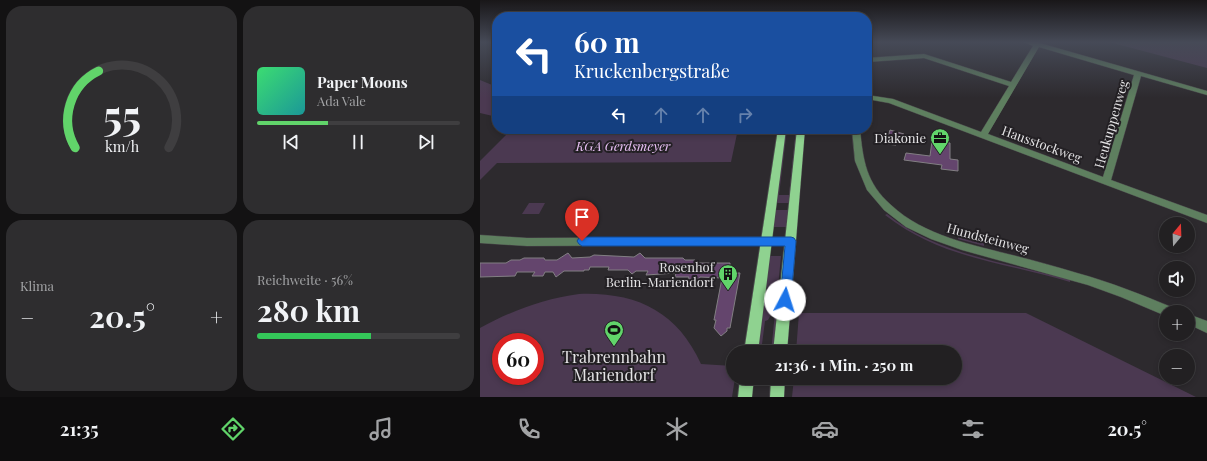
<!DOCTYPE html>
<html lang="de">
<head>
<meta charset="utf-8">
<style>
	body { margin:0; font-family:"Playfair Display",serif; background:#2e2d2f; color:#f1f3f6; height:100vh; display:flex; flex-direction:column; font-size:15px; white-space:nowrap }
	* { box-sizing:border-box; margin:0 }
	p { font-size:13px; color:#a2a3a5 }
	.icon { flex:none; width:22px; height:22px; fill:none; stroke:currentColor; stroke-width:2; stroke-linecap:round; stroke-linejoin:round }
	.map { position:relative; flex:1; overflow:hidden }
	.details { display:flex; flex-direction:column; gap:6px; padding:6px; background:#131213; width:480px }
	.details>* { flex:none }
	.guide { position:absolute; left:12px; top:12px; width:380px; height:122px; border-radius:16px; box-shadow:0 2px 6px #0003,0 0 0 1px #3f3e40; background:#1a4fa0; color:#fff; overflow:hidden }
	.needle { width:26px; rotate:19deg }
	.buttons { position:absolute; left:679px; top:217px; display:grid; gap:8px }
	.buttons a { display:grid; place-items:center; width:36px; height:36px; border-radius:50%; background:#222022; box-shadow:0 2px 6px #0003,0 0 0 1px #3f3e40; font-size:20px }
	.speed { position:absolute; left:12px; top:333px; display:flex; gap:8px; font-size:20px; font-weight:700; text-align:center }
	.speed>* { display:grid; place-content:center; width:52px; height:52px; border-radius:50%; background:#222022; box-shadow:0 2px 6px #0003,0 0 0 1px #3f3e40; line-height:1 }
	.speed .limit { border:6px solid #d22; background:#fff; color:#111 }
	.pin { position:absolute; display:grid; place-items:center; width:34px; height:34px; color:#fff; margin:-41px -17px; border-radius:50% 50% 50% 0; rotate:-45deg; box-shadow:0 0 4px #0007 }
	.pin .icon { rotate:45deg }
	.me { position:absolute; width:44px; margin:-22px; rotate:5deg; stroke-linejoin:round; filter:drop-shadow(0 0 3px #0008) }
	.turn { display:flex; align-items:center; gap:14px; height:84px; padding:0 16px; font-size:18px }
	.turn .icon { width:52px; height:52px; stroke-width:2.5 }
	.turn b { display:block; font-size:28px; line-height:34px }
	.lanes { display:flex; align-items:center; height:38px; padding:0 16px; background:#0003; justify-content:center; gap:20px; direction:ltr }
	.lanes .off { opacity:.35 }
	.big { font-size:30px; font-weight:700; line-height:1.1 }
	.details .tile { flex:1; display:flex; flex-direction:column; justify-content:center; gap:6px; min-width:0; padding:0 14px; border-radius:16px; background:#2e2d2f }
	.details .dial { align-items:center; gap:0 }
	.dial svg { height:104px; overflow:visible; fill:none; stroke:#3f3e40; stroke-width:7; stroke-linecap:round; text-anchor:middle }
	.dial text { fill:#f1f3f6; stroke:none }
	.song { display:flex; align-items:center; gap:12px }
	.cover { width:48px; height:48px; border-radius:6px; background:linear-gradient(135deg,hsl(140 70% 55%),hsl(180 70% 35%)) }
	.played { height:4px; border-radius:2px; background:linear-gradient(90deg,#61d46a 35%,#3f3e40 35%) }
	.keys { display:flex; justify-content:space-around; direction:ltr }
	.heat { display:flex; justify-content:space-between; align-items:center; font-size:22px; direction:ltr }
	.charge { height:6px; border-radius:3px; background:linear-gradient(90deg,#34c759 56%,#3f3e40 0) }
	.details .tiles { flex:1; display:grid; gap:6px; grid-template-columns:repeat(2,1fr) }
	.trip { position:absolute; left:246px; top:345px; width:236px; height:40px; border-radius:20px; background:#222022; box-shadow:0 2px 6px #0003,0 0 0 1px #3f3e40; font-weight:700; line-height:40px; text-align:center }
	.tab-bar { display:flex; height:64px; justify-content:space-around; align-items:center; background:#0e0d0e; color:#a2a3a5 }
	.tab-bar .icon { width:28px; height:28px }
	.tab-bar .selected { color:#61d46a }
	.tab-bar b { font-size:18px; color:#f1f3f6 }
	main { display:flex; flex:1; min-height:0 }
	.map>svg:first-child { display:block }
	.green { fill:#4b3951; fill-rule:evenodd }
	.building { fill:#64456d; stroke:#827f83 }
	.lines { fill:none; stroke-linecap:round; stroke-linejoin:round }
	.minor-casing { stroke:#4a484b; stroke-width:1 }
	.major-casing { stroke:#4a484b; stroke-width:1 }
	.minor { fill:#5e7f5f; fill-rule:evenodd }
	.major { fill:#8fd290; fill-rule:evenodd }
	.route { fill:#1a73e8; stroke:#114b97 }
	.labels { text-anchor:middle; stroke-width:4; stroke-linejoin:round; paint-order:stroke }
	.street-label { font-size:13px; fill:#e4e3e5; stroke:#232024 }
	.poi-label { font-size:13px; fill:#e4e3e5; stroke:#232024; text-anchor:end }
	.park-label { font-size:13px; font-style:italic; fill:#eac1f6; stroke:#232024 }
	.near-poi-label { font-size:16px; fill:#e4e3e5; stroke:#232024 }
</style>
</head>
<body>
<main>
<section class="details">
<div class="tiles">
<div class="tile dial"><svg viewBox="0 0 100 80">
<path d="M14 69A42 42 0 1 1 86 69"/>
<path d="M14 69A42 42 0 0 1 32 10" stroke="#61d46a"/>
<text x="50" y="56" font-size="32" font-weight="700">55</text>
<text x="50" y="72" font-size="11">km/h</text>
</svg></div>
<div class="tile">
<div class="song"><i class="cover"></i><div><b>Paper Moons</b><p>Ada Vale</p></div></div>
<div class="played"></div>
<div class="keys"><svg class="icon" aria-label="previous" viewBox="0 0 24 24"><path d="M18 5L8 12l10 7zM5 5v14"/></svg><svg class="icon" aria-label="pause" viewBox="0 0 24 24"><path d="M8 5v14M16 5v14"/></svg><svg class="icon" aria-label="next" viewBox="0 0 24 24"><path d="M6 5l10 7-10 7zM19 5v14"/></svg></div>
</div>
<div class="tile"><p>Klima</p>
<div class="heat"><a>−</a><b class="big">20.5°</b><a>+</a></div>
</div>
<div class="tile"><p>Reichweite · 56%</p><b class="big">280 km</b><div class="charge"></div></div>
</div>
</section>
<div class="map">
<svg width="727" height="397" viewBox="0 0 727 397">
	<rect width="100%" height="100%" fill="#2d2a2e"/>
	<g class="green">
		<path d="M629 42H727V68Z"/>
		<path d="M0 80 17 87V117L0 113Z"/>
		<path d="M32 129H258L251 162 17 163 0 180V161Z"/>
		<path d="M306 129H307L299 195H309L316 129H318L310 203H298L296 202Z"/>
		<path d="M49 203H65L59 214H42Z"/>
		<path d="M295 210H309L308 227H293Z"/>
		<path d="M407 214C459 256 527 262 590 280V282C524 262 461 259 405 215Z"/>
		<path d="M479 232 504 236V246L478 239Z"/>
		<path d="M289 256H301L298 287 295 289 285 288Z"/>
		<path d="M99 294C156 292 197 311 221 364L253 366V378H255L252 397H0V328C31 311 63 299 99 294ZM21 342H55V376H21Z"/>
		<path d="M285 298 297 299C301 317 297 335 296 352H291L295 313H292L288 320 285 321 281 352H277L284 299Z"/>
		<path d="M319 313H546L716 397H312L314 378H475V352H316Z"/>
	</g>
	<g class="building">
		<path d="M410 130 424 134 423 143H416V145L406 144Z"/>
		<path d="M452 141 470 143V159L478 160V171L461 169 462 165 424 160 426 153 450 156Z"/>
		<path d="M88 253 92 258 110 257 114 255 154 257 160 253 165 258H203L205 260H215L217 263H250V266L256 273H260L250 328H247V331L241 336 234 328 236 320H234L242 278 220 277 219 279H208L209 277H195L196 273 166 275 168 271H156L152 274 148 270H128L129 267H110L109 270H104V271H84L76 277 73 272H65L63 276H52L55 272H37L35 276 0 277V263H26L31 260H40L44 258H64L65 260H77Z"/>
	</g>
	<g class="lines">
		<defs>
			<g id="minor">
				<path d="M544 42H556L727 91V95L661 76 631 180 727 215V223L409 103 387 99V95L413 99 501 132 529 86 444 58 387 62V58L444 54 531 82 553 46ZM559 47 654 75 623 177 508 134Z"/>
				<path d="M372 129H380C383 160 386 183 411 205 444 236 493 245 536 256 556 261 577 267 597 273 630 282 662 295 694 308L696 312H686V316L641 297 608 285 482 250 451 239 426 227 404 210 387 190 375 161Z"/>
				<path d="M0 235 47 238 311 237 314 238 316 241 314 244 311 245 47 246 0 243Z"/>
				<path d="M708 314 727 321V333L708 324Z"/>
			</g>
			<g id="major">
				<path d="M298 129H306L278 352H264Z"/>
				<path d="M317 129H325L307 352H293Z"/>
				<path d="M260 378H274L272 397H258Z"/>
				<path d="M291 378H305L304 397H290Z"/>
			</g>
		</defs>
		<use href="#minor" class="minor-casing"/>
		<use href="#major" class="major-casing"/>
		<use href="#minor" class="minor"/>
		<use href="#major" class="major"/>
	</g>
	<linearGradient id="sky" x2="0" y2="1"><stop stop-color="#191719"/><stop offset="0.43" stop-color="#464a57"/><stop offset="1" stop-color="#464a57" stop-opacity="0"/></linearGradient>
	<rect width="727" height="98" fill="url(#sky)"/>
	<path class="route" d="M102 237H311L314 238 316 241 311 300 309 304 305 306 301 304 300 300 305 246H102L99 244 97 241 99 238Z"/>
	<defs>
		<symbol id="office-pin" viewBox="-11 -11 22 30"><path d="M0 17L-7.5 6A9.5 9.5 0 1 1 7.5 6Z" fill="#61d46a" stroke="#232024"/><path d="M-6-3h4V-5.5h4V-3h4V5H-6ZM-1-4.5V-3h2v-1.5ZM-6 0V1H6V0Z" fill="#111"/></symbol>
		<symbol id="building-pin" viewBox="-11 -11 22 30"><path d="M0 17L-7.5 6A9.5 9.5 0 1 1 7.5 6Z" fill="#61d46a" stroke="#232024"/><path d="M-4-6H4V6H1V3H-1V6H-4ZM-2.5-4.3h1.7v1.8h-1.7ZM.8-4.3h1.7v1.8H.8ZM-2.5-1h1.7V.8h-1.7ZM.8-1h1.7V.8H.8Z" fill="#111"/></symbol>
		<symbol id="stadium-pin" viewBox="-11 -11 22 30"><path d="M0 17L-7.5 6A9.5 9.5 0 1 1 7.5 6Z" fill="#61d46a" stroke="#232024"/><path d="M0-5a6.5 5 0 1 0 0 10a6.5 5 0 1 0 0-10ZM-3.5-1.8h7v3.6h-7Z" fill="#111"/></symbol>
	</defs>
	<g fill-rule="evenodd">
		<use href="#office-pin" x="449" y="127" width="22" height="30"/>
		<use href="#building-pin" x="237" y="263" width="22" height="30"/>
		<use href="#stadium-pin" x="123" y="319" width="22" height="30"/>
	</g>
	<g class="labels">
		<g class="street-label">
			<text transform="translate(631 124) rotate(-74)" y="5">Heukuppenweg</text>
			<text transform="translate(562 144) rotate(20)" y="5">Hausstockweg</text>
			<text transform="translate(508 238) rotate(15)" y="5">Hundsteinweg</text>
		</g>
		<g class="poi-label">
			<text x="446" y="143">Diakonie</text>
			<text x="234" y="272">Rosenhof<tspan x="234" dy="15">Berlin-Mariendorf</tspan></text>
		</g>
		<g class="park-label">
			<text x="143" y="151">KGA Gerdsmeyer</text>
		</g>
		<g class="near-poi-label">
			<text x="134" y="363">Trabrennbahn<tspan x="134" dy="18">Mariendorf</tspan></text>
		</g>
	</g>
</svg>
<div class="buttons">
<a><svg class="needle" viewBox="-14 -14 28 28"><path d="M0-13l5 13h-10z" fill="#e53935"/><path d="M0 13l5-13h-10z" fill="#a2a3a5"/></svg></a>
<a><svg class="icon" aria-label="sound" viewBox="0 0 24 24"><path d="M4 9h4l5-4v14l-5-4H4zM17 9q2 3 0 6"/></svg></a>
<a>+</a>
<a>−</a>
</div>
<div class="speed"><div class="limit">60</div></div>
<div class="pin" style="left:102px;top:241px;background:#d93025"><svg class="icon" aria-label="arrive" viewBox="0 0 24 24"><path d="M6 21V4h12l-3 4 3 4H6"/></svg></div>
<svg class="me" style="left:305px;top:300px" viewBox="-20 -20 40 40"><circle r="19" fill="#fff"/><path d="M0-13L10 11 0 6-10 11z" fill="#1a73e8"/></svg>
<div class="trip">21:36 · 1 Min. · 250 m</div>
<div class="guide">
<div class="turn"><svg class="icon" aria-label="left" viewBox="0 0 24 24"><path d="M17 20v-9H6M10 6l-5 5 5 5"/></svg><div><b>60 m</b>Kruckenbergstraße</div></div>
<div class="lanes"><svg class="icon" aria-label="left" viewBox="0 0 24 24"><path d="M17 20v-9H6M10 6l-5 5 5 5"/></svg><svg class="icon off" aria-label="ahead" viewBox="0 0 24 24"><path d="M12 20V5M6 11l6-6 6 6"/></svg><svg class="icon off" aria-label="ahead" viewBox="0 0 24 24"><path d="M12 20V5M6 11l6-6 6 6"/></svg><svg class="icon off" aria-label="right" viewBox="0 0 24 24"><path d="M7 20v-9h11M14 6l5 5-5 5"/></svg></div>
</div>
</div>
</main>
<nav class="tab-bar">
<b>21:35</b>
<svg class="icon selected" aria-label="directions" viewBox="0 0 24 24"><path d="M12 3l9 9-9 9-9-9zM9 14v-3h6M13 9l2 2-2 2"/></svg>
<svg class="icon" aria-label="music" viewBox="0 0 24 24"><path d="M9 18V5l10-2v13"/><circle cx="6" cy="18" r="3"/><circle cx="16" cy="16" r="3"/></svg>
<svg class="icon" aria-label="phone" viewBox="0 0 24 24"><path d="M5 4h4l2 5-3 2q2 4 5 5l2-3 5 2v4C11 20 4 13 5 4z"/></svg>
<svg class="icon" aria-label="climate" viewBox="0 0 24 24"><path d="M12 3v18M4 7l16 10M4 17L20 7"/></svg>
<svg class="icon" aria-label="car" viewBox="0 0 24 24"><path d="M5 17H2v-5l4-1 3-4h7l3 4 3 1v5h-3M9 17h6M6 11h13"/><circle cx="7" cy="17" r="2"/><circle cx="17" cy="17" r="2"/></svg>
<svg class="icon" aria-label="filters" viewBox="0 0 24 24"><path d="M4 7h16M4 17h16"/><circle cx="9" cy="7" r="2"/><circle cx="15" cy="17" r="2"/></svg>
<b>20.5°</b>
</nav>
</body>
</html>
